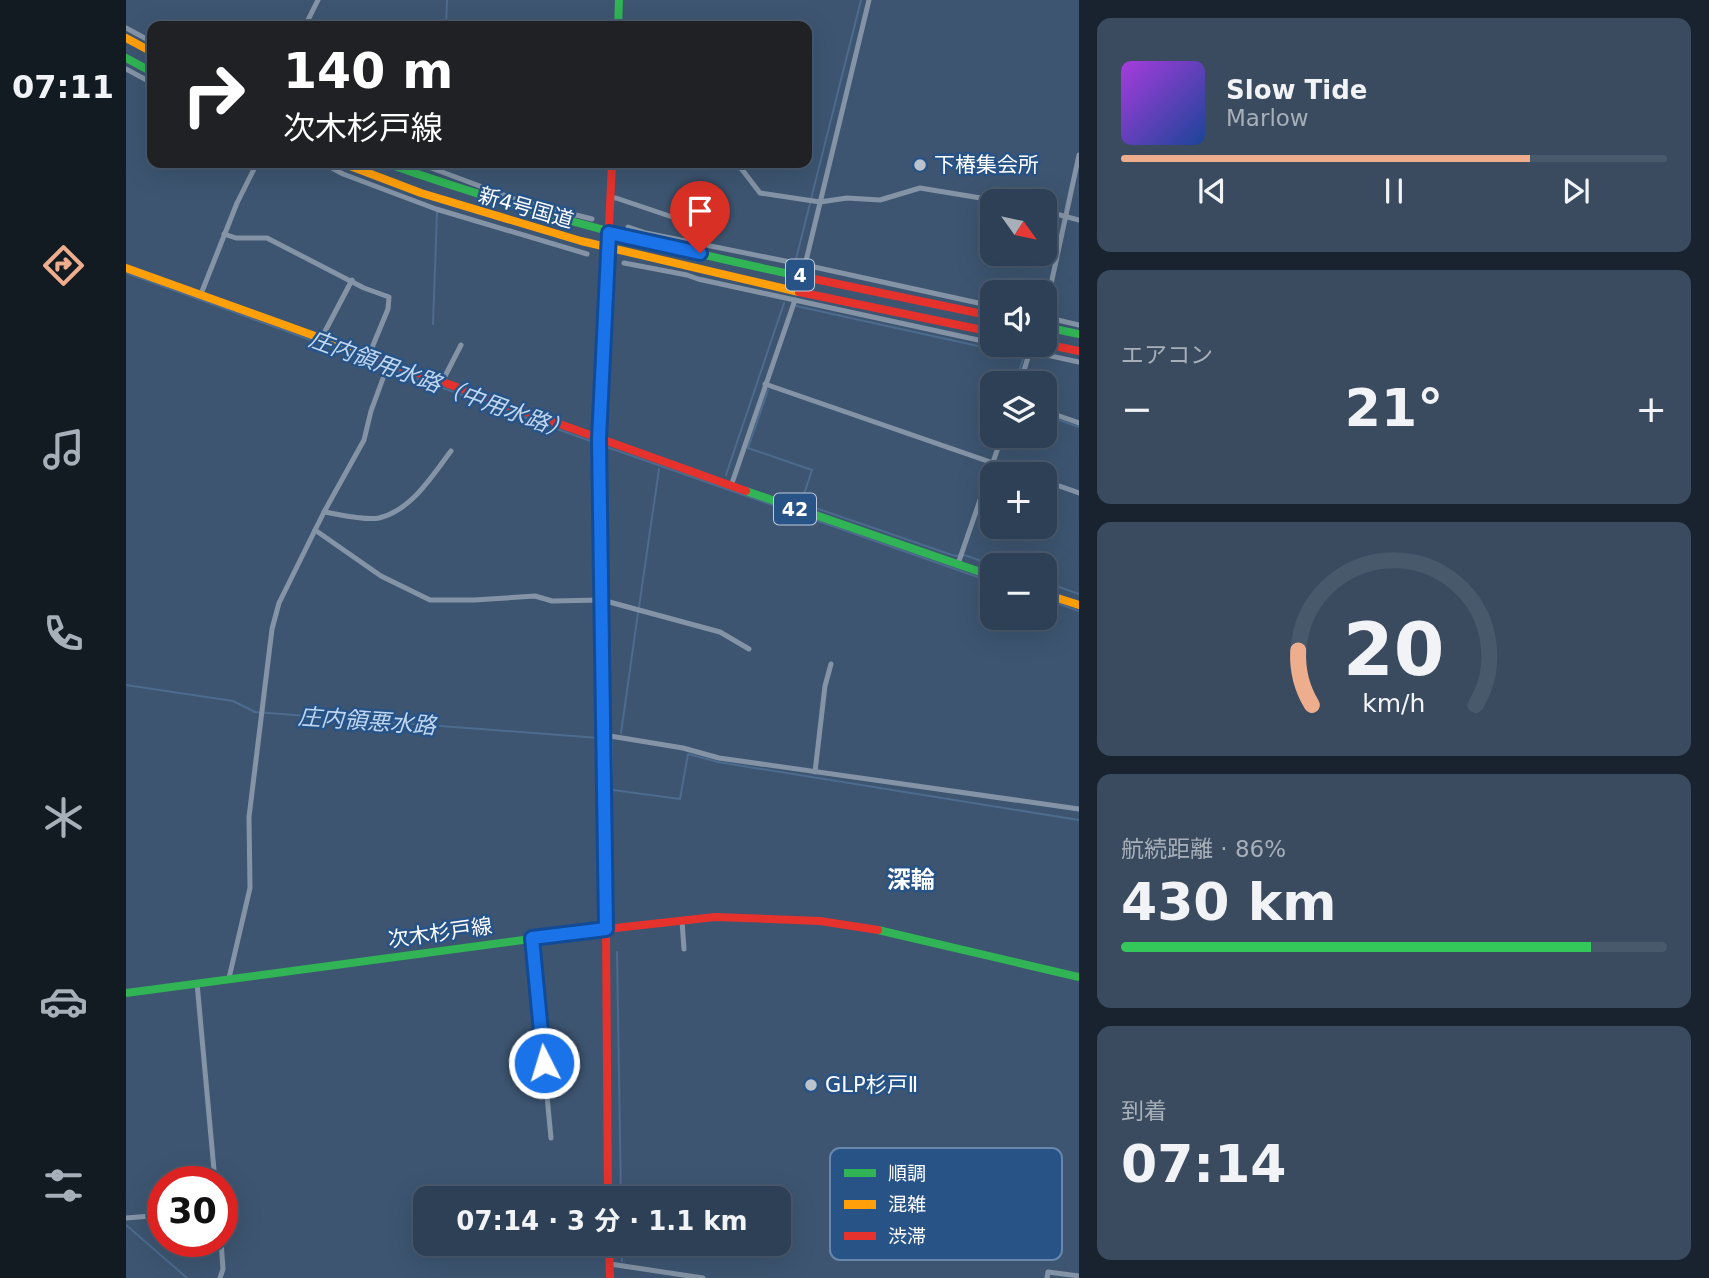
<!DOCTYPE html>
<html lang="ja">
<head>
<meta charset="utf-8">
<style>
	body { margin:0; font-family:"DejaVu Sans","Noto Sans JP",sans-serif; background:#3a4b5f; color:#f1f3f6; height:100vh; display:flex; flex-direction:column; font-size:26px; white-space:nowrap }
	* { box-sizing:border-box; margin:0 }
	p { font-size:23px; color:#a7afb9 }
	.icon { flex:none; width:38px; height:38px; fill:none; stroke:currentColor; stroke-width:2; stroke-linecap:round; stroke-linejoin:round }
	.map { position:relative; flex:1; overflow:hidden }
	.sheet { display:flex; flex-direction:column; gap:18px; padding:18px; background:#19232f; width:630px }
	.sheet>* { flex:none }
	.top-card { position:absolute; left:21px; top:21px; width:665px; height:147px; border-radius:14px; box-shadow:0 7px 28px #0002,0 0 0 2px #49596c; background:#202124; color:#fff; overflow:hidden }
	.needle { width:46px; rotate:123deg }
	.fabs { position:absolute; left:854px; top:189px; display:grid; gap:14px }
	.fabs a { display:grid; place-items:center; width:77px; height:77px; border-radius:14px; background:#2e4055; box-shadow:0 7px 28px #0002,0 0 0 2px #49596c; font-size:35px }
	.speed { position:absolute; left:21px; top:1166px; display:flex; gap:14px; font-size:35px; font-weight:700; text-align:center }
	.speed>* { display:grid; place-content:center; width:91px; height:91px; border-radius:50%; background:#2e4055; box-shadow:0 7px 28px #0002,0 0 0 2px #49596c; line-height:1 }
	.speed .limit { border:10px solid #d22; background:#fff; color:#111 }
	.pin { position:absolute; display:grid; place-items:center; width:60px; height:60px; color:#fff; margin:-72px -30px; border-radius:50% 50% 50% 0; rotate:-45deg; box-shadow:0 0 7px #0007 }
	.pin .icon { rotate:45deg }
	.me { position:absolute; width:77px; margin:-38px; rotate:355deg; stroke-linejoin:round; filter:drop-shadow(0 0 5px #0008) }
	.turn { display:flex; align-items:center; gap:24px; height:147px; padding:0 21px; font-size:32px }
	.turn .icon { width:91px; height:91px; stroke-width:2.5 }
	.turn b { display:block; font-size:49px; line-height:60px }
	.big { font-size:52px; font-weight:700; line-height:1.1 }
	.sheet .tile { flex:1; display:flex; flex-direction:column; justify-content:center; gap:10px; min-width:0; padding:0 24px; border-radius:14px; background:#3a4b5f }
	.sheet .dial { align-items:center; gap:0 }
	.dial svg { height:182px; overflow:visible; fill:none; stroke:#49596c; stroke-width:7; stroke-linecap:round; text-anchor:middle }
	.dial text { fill:#f1f3f6; stroke:none }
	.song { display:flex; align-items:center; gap:21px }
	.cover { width:84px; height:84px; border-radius:10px; background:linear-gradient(135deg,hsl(280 70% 55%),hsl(220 70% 35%)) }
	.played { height:7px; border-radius:4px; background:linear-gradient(90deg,#eead8d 75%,#49596c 75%) }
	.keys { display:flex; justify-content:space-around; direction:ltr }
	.heat { display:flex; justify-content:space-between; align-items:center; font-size:38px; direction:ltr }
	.charge { height:10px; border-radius:5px; background:linear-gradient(90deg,#34c759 86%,#49596c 0) }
	.trip { position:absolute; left:287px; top:1186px; width:378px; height:70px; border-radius:14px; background:#2e4055; box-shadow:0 7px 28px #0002,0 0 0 2px #49596c; font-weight:700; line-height:70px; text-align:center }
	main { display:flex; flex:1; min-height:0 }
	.tabs { display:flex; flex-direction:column; width:126px; justify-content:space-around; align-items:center; background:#121a22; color:#a7afb9 }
	.tabs .icon { width:49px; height:49px }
	.tabs .selected { color:#eead8d }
	.tabs b { font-size:32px; color:#f1f3f6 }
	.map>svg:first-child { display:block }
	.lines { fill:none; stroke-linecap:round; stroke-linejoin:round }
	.stream { stroke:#4c6b8e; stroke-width:2 }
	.street { stroke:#8494a6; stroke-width:5 }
	.fast { stroke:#30b455; stroke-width:8 }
	.slow { stroke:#ff9f0a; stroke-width:8 }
	.jam { stroke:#e5322d; stroke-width:8 }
	.route-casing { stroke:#114b97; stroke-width:18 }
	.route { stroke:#1a73e8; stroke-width:12 }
	.poi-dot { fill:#bbc4cd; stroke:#275387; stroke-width:2.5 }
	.labels { text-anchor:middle; stroke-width:5; stroke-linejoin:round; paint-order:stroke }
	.shield { fill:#275387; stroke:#becbdb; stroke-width:2 }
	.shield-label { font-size:19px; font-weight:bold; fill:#fff }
	.poi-label { font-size:21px; fill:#fff; stroke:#275387; text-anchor:start }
	.street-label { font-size:21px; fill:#fff; stroke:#275387 }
	.water-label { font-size:23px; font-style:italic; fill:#bed6f0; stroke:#275387 }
	.quarter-label { font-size:24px; font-weight:bold; fill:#fff; stroke:#275387 }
	.key { fill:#275387; stroke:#6887ab; stroke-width:2 }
	.key-label { font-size:19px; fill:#fff }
</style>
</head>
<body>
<main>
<nav class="tabs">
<b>07:11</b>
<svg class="icon selected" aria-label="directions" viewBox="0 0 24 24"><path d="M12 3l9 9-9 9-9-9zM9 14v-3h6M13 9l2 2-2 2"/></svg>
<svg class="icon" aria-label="music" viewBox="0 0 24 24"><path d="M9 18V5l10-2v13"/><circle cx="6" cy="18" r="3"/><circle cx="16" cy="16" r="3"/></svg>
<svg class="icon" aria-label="phone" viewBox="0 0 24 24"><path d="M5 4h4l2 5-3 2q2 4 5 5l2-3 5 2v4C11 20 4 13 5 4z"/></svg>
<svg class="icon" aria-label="climate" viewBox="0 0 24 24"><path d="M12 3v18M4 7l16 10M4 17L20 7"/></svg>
<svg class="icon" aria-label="car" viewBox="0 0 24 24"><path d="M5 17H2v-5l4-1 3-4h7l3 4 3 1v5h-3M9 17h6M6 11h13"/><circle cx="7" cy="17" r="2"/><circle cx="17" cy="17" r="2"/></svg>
<svg class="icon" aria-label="filters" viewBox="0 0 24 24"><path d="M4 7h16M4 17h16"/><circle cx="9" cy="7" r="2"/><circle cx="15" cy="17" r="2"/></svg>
</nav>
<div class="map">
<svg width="953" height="1278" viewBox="0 0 953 1278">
	<rect width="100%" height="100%" fill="#3d5571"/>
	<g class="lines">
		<g class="stream">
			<path d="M320 26 321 0"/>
			<path d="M313 169 314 163"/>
			<path d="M670 259 735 0"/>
			<path d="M0 273 259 367"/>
			<path d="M670 306 898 356 889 383"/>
			<path d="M307 324 311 213"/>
			<path d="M264 369 470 443"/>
			<path d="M642 390 622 448 686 470 675 503 829 556 838 555 868 565"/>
			<path d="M919 415 953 427"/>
			<path d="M475 445 866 582"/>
			<path d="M869 466 881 471"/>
			<path d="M600 475 658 303"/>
			<path d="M919 582 953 594"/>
			<path d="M919 599 953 611"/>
			<path d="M513 607 533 469"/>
			<path d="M0 685 107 701 129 712 473 738"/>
			<path d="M495 733 512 613"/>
			<path d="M479 738 486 739V908"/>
			<path d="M487 790 554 799 562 754 592 762 953 820"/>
			<path d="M491 952 495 1199"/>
			<path d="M0 1225 61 1278"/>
			<path d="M495 1244 496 1261"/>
		</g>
		<g class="street">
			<path d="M179 26 192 0"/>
			<path d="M0 28 26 42"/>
			<path d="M0 69 26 83"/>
			<path d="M197 163 217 174 310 209 461 254"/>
			<path d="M292 163 391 200 466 219"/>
			<path d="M611 163 634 193 694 202 721 198 754 200 794 188 873 201"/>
			<path d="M484 198H490L579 228 575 243"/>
			<path d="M919 211 953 220"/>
			<path d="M502 227 520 233 679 265 866 306"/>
			<path d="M98 234 110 238H141L238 288 263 297 262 309 243 355"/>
			<path d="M498 263 561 275 572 279 866 343"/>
			<path d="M679 265 743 0"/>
			<path d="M75 294 111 203 131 163"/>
			<path d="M919 312 953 155"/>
			<path d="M919 317 953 325"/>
			<path d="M195 339 226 280"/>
			<path d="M874 345 953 362"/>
			<path d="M316 382 335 345"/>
			<path d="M894 383 904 351"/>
			<path d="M639 384 899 474"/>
			<path d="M919 411 953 423"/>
			<path d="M919 481 953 493"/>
			<path d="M605 486 669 300"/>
			<path d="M198 512C212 514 239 521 253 518 286 510 306 476 325 451"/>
			<path d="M189 530 255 576 304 600H348L409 596 426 601 476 600 594 632 623 649"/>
			<path d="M832 564 876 436"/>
			<path d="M478 735 557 748 593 758 953 809"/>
			<path d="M689 772 699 686 705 664"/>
			<path d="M556 921 558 949"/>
			<path d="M406 938 425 1138"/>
			<path d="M103 978 124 888 123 817 146 629 153 603 198 512 238 440 245 411 263 362"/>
			<path d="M71 983 89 1181"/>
			<path d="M0 1218 37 1215"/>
			<path d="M484 1264 577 1278"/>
			<path d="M94 1278 97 1269 95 1241"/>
			<path d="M921 1278 922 1272 953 1276"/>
		</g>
		<g class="fast">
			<path d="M492 26 493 0"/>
			<path d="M0 58 26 72"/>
			<path d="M260 163C392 210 527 245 664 274"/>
			<path d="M919 327 953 334"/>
			<path d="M620 491 866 576"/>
			<path d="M752 930 953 977"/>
			<path d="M0 993 480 929 478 820"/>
		</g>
		<g class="slow">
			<path d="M0 38 26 52"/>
			<path d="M216 163 295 193 455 241 673 292"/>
			<path d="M0 268 250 358"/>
			<path d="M919 594 953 605"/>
		</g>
		<g class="jam">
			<path d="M664 274 866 316"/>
			<path d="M673 292 866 332"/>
			<path d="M919 344 953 351"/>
			<path d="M250 358 620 491"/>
			<path d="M478 820 473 439 486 163"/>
			<path d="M482 1199 480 929 589 917 694 921 752 930"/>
			<path d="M483 1244 484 1278"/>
		</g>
	</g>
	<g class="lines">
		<defs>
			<path id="route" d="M418 1063 406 938 480 929 473 439 483 233 574 253"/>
		</defs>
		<use href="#route" class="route-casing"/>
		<use href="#route" class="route"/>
	</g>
	<g class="poi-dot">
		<circle cx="794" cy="165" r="7"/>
		<circle cx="685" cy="1085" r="7"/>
	</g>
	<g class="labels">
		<g class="shield">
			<rect x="660" y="259.5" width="28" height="31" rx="5"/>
			<rect x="648" y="493.5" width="42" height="31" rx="5"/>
		</g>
		<g class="shield-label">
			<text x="674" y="282">4</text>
			<text x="669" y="516">42</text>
		</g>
		<g class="poi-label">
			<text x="808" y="172">下椿集会所</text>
			<text x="699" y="1092">GLP杉戸Ⅱ</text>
		</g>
		<g class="street-label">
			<text transform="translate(400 208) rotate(16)" y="7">新4号国道</text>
			<text transform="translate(314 933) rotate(-8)" y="7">次木杉戸線</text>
		</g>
		<g class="water-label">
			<text transform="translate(314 385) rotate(20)" y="8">庄内領用水路（中用水路）</text>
			<text transform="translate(241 721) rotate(4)" y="8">庄内領悪水路</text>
		</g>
		<g class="quarter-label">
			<text x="785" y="888">深輪</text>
		</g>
	</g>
	<rect x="704" y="1148" width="232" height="112" rx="10" class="key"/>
	<rect x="718" y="1169" width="32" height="8" fill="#30b455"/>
	<rect x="718" y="1200" width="32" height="9" fill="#ff9f0a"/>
	<rect x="718" y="1232" width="32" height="8" fill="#e5322d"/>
	<g class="key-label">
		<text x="762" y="1180">順調</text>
		<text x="762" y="1211">混雑</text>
		<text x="762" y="1243">渋滞</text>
	</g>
</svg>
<div class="fabs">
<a><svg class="needle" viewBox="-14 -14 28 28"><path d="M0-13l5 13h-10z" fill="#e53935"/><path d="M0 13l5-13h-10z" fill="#a7afb9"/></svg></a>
<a><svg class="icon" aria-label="sound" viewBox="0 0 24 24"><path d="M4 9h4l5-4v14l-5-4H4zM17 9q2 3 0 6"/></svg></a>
<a><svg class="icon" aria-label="layers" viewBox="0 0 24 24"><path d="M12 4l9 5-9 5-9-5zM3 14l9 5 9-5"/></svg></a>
<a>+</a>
<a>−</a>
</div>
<div class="speed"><div class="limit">30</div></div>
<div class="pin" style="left:574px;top:253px;background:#d93025"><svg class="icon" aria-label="arrive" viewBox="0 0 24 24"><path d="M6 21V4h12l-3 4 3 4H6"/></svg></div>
<svg class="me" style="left:418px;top:1063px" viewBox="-20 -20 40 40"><circle r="17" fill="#1a73e8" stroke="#fff" stroke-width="3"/><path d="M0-11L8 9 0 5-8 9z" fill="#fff"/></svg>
<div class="trip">07:14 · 3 分 · 1.1 km</div>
<div class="top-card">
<div class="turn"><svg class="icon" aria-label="right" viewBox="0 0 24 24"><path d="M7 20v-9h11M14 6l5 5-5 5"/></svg><div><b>140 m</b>次木杉戸線</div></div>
</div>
</div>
<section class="sheet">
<div class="tile">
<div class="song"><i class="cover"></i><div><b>Slow Tide</b><p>Marlow</p></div></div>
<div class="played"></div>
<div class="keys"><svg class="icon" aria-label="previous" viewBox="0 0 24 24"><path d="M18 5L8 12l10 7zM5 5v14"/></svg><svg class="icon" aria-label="pause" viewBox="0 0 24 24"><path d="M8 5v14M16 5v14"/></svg><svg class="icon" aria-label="next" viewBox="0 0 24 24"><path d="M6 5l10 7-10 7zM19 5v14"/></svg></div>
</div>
<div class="tile"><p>エアコン</p>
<div class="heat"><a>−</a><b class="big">21°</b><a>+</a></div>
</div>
<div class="tile dial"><svg viewBox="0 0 100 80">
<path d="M14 69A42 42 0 1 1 86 69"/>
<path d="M14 69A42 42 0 0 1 8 45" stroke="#eead8d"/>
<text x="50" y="56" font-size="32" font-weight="700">20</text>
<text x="50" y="72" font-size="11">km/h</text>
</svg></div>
<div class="tile"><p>航続距離 · 86%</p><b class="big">430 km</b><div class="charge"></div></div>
<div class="tile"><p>到着</p><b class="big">07:14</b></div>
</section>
</main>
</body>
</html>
